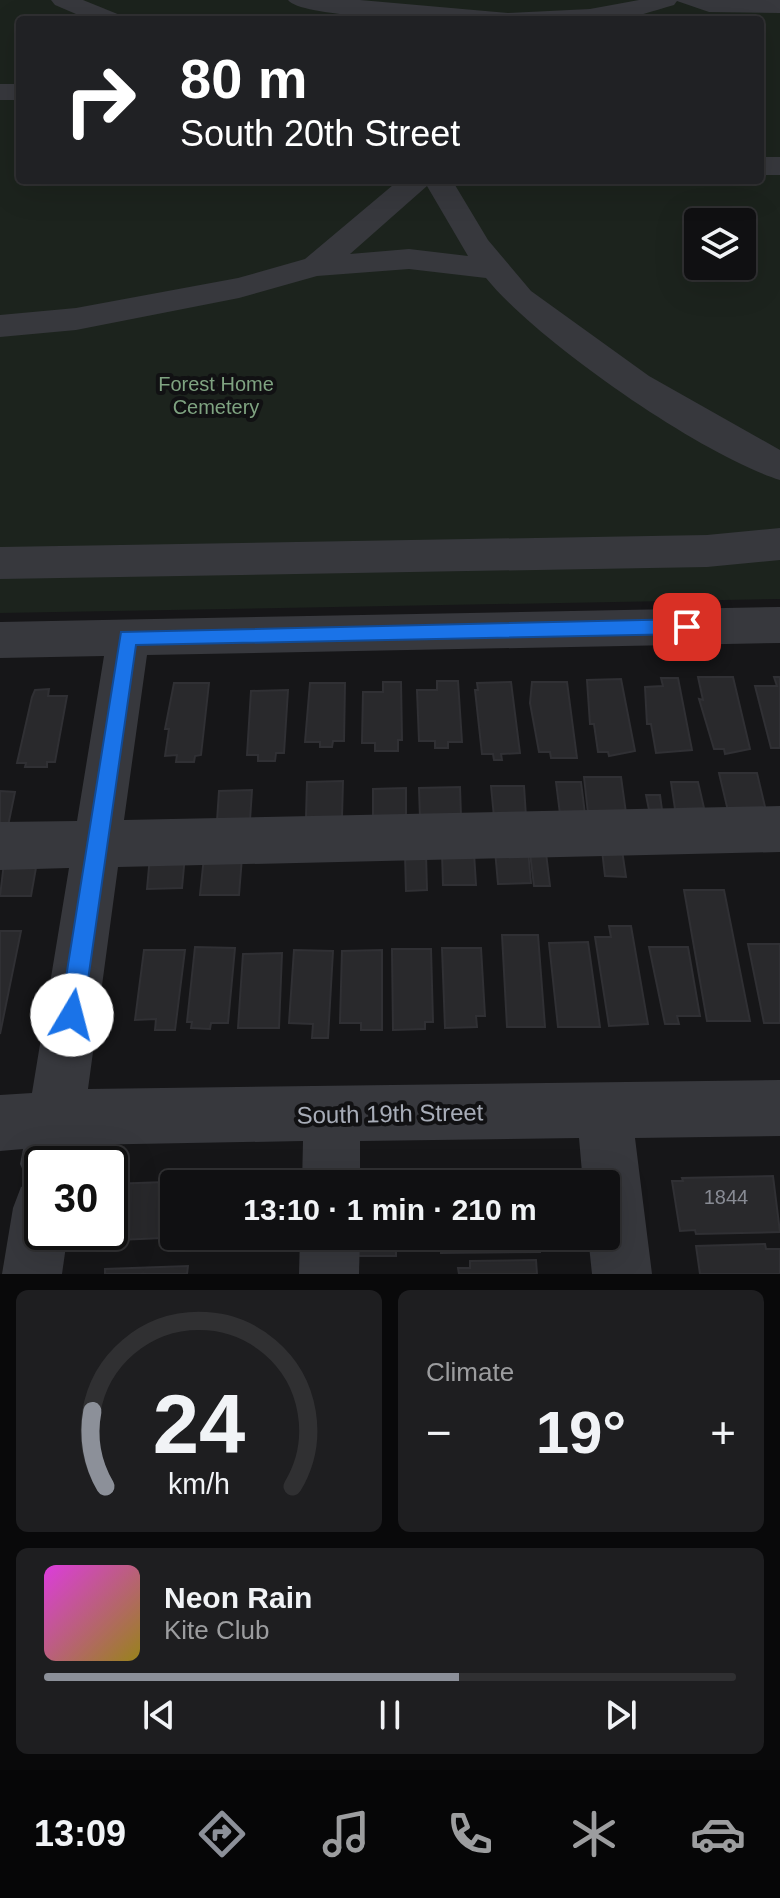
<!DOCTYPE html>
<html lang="en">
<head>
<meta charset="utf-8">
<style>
	body { margin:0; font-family:Arial,sans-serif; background:#1e1e20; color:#f1f3f6; height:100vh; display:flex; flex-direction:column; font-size:30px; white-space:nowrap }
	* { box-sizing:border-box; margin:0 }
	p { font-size:26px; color:#9c9d9f }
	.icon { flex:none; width:44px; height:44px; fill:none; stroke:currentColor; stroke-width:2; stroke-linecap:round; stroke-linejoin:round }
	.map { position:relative; height:1274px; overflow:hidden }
	.details { display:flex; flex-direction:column; gap:16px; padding:16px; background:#09090a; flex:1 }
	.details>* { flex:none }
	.top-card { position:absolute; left:16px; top:16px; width:748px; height:168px; border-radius:8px; box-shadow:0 8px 32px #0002,0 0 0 2px #303032; background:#202124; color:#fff; overflow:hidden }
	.buttons { position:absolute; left:684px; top:208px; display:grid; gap:16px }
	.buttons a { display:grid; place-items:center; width:72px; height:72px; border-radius:8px; background:#101012; box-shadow:0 8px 32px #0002,0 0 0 2px #303032; font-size:40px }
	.speed { position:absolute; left:24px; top:1146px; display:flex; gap:16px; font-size:40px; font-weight:700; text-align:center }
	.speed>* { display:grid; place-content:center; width:104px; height:104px; border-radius:50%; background:#101012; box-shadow:0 8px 32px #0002,0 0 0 2px #303032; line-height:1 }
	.speed .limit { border:4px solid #111; border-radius:12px; background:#fff; color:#111 }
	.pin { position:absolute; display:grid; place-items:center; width:68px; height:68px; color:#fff; margin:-34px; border-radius:16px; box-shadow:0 4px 12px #0006 }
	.me { position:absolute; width:88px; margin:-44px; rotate:8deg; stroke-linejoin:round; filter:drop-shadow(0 0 6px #0008) }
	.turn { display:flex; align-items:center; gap:28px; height:168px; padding:0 32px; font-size:36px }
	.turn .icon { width:104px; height:104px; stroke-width:2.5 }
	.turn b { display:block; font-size:56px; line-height:68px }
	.big { font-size:60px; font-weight:700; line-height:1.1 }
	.details .tile { flex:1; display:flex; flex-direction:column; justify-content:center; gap:12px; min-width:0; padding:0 28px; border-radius:12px; background:#1e1e20 }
	.details .dial { align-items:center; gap:0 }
	.dial svg { height:208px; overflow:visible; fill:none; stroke:#303032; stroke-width:7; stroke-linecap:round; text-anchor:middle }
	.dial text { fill:#f1f3f6; stroke:none }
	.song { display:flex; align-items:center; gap:24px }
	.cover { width:96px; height:96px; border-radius:12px; background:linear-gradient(135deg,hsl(300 70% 55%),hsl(50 70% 35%)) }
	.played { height:8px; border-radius:4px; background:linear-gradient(90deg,#8c9099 60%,#303032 60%) }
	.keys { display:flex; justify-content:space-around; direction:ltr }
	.heat { display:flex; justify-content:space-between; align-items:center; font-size:44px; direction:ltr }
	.details .tiles { flex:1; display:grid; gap:16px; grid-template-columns:1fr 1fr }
	.tile:last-child { grid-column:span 2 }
	.trip { position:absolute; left:160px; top:1170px; width:460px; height:80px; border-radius:8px; background:#101012; box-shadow:0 8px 32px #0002,0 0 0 2px #303032; font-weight:700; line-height:80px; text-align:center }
	.menu { display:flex; height:128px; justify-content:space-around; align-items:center; background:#060607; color:#9c9d9f }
	.menu .icon { width:56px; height:56px }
	.menu .current { color:#8c9099 }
	.menu b { font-size:36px; color:#f1f3f6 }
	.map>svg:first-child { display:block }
	.green { fill:#1c231d; fill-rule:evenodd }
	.building { fill:#29292c; stroke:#303034; stroke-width:2 }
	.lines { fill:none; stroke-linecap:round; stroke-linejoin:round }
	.minor { fill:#37383d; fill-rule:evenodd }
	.route { fill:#1a73e8; stroke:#114b97; stroke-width:2 }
	.labels { text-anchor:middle; stroke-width:8; stroke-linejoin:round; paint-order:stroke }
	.park-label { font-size:20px; fill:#7fa381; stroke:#111113 }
	.near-number-label { font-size:20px; fill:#888b94 }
	.near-street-label { font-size:24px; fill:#a8adb8; stroke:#111113 }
</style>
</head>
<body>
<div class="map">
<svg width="780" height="1274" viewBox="0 0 780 1274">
	<rect width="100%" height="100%" fill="#161618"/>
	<path class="green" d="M0 0H780V599L0 613ZM20 20H760V180H20ZM698 222H742V266H698Z"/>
	<g class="building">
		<path d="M698 677H733L750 749 725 754 724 749H714L699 699 703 700Z"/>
		<path d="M774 677H780V748H771L755 686H777Z"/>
		<path d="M661 678H678L692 750 656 753 651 724H647L645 687 663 686Z"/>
		<path d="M621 679 635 751 609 756 608 752H598L594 724H590L587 680Z"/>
		<path d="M437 681H458L462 742H448V748H435V741H419L417 690H437Z"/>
		<path d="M383 682H401L402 740H398V751H375V743H362L363 692H383Z"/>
		<path d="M511 682 520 753 501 754 502 760H494L493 754H482L475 690H478L477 683Z"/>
		<path d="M532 682H567L577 758H551L550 752H539L530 703Z"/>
		<path d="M174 683H209L201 755 195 756 194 762H176L177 755 165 756 169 729H165Z"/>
		<path d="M310 683H345L344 741H333L332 747H320V742H305Z"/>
		<path d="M49 689 48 696H67L55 762H47V767H25L26 763H17L32 697 35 690Z"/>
		<path d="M288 690 284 753H276L275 761H258V755H247L251 691Z"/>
		<path d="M719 773H757L766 811H728Z"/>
		<path d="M584 777H621L626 813H588Z"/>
		<path d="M343 781 342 817 306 818 307 782Z"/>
		<path d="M556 782H581L585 814H560Z"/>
		<path d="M671 782H698L704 808 675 809Z"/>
		<path d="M491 786H524L526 817H494Z"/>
		<path d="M460 787 461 817 420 818 419 788Z"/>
		<path d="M406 788V818L373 819V789Z"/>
		<path d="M252 790 250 820 217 821 219 791Z"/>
		<path d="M0 791 15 792 8 826H0Z"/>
		<path d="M646 795H660L662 810H649Z"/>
		<path d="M495 850H528L531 883 498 884Z"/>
		<path d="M602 850H622L626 877 605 876Z"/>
		<path d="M442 853H474L476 885H443Z"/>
		<path d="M530 853H546L550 886H534Z"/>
		<path d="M405 854H426L427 890 406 891Z"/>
		<path d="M185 855 182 888 147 889 150 856Z"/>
		<path d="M204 857H242L239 895H200Z"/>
		<path d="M37 862 31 896H0L4 863Z"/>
		<path d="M684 890H724L750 1021H707Z"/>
		<path d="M609 926H631L648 1024 609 1026 595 937H611Z"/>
		<path d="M0 931H21L0 1034Z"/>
		<path d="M502 935H538L545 1027H507Z"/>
		<path d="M588 942 600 1027H558L549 943Z"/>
		<path d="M748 944H780V1023H764Z"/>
		<path d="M195 947 235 948 228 1023H211L210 1029 191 1028 192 1022H187Z"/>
		<path d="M649 947H688L700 1016H677L679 1024H665Z"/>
		<path d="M442 948H481L485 1016H476L477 1027 445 1028Z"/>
		<path d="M392 949H431L433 1022H425V1029L393 1030Z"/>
		<path d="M144 950H185L175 1030H155L156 1019 135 1020Z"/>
		<path d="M294 950 333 951 328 1038H312L313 1024 289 1023Z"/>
		<path d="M382 950V1030H361V1023H340L342 951Z"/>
		<path d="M282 953 279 1028H238L243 954Z"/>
		<path d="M773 1176 780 1232 696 1234 695 1230 680 1231 672 1181H683L682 1178Z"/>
		<path d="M222 1180 221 1184H174V1236H208L96 1241 97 1232H110V1184Z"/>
		<path d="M352 1236H396V1256H351Z"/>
		<path d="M441 1236H551V1248H540V1252L441 1253Z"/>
		<path d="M765 1244 766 1249H780V1274H700L696 1246Z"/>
		<path d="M536 1260 537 1274H459L458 1268H470V1261Z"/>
		<path d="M188 1266 187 1274H105V1269Z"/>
	</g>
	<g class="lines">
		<g class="minor">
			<path d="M51 0H83L120 15 123 20H90L55 5Z"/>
			<path d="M288 0H360L508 13 590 9 639 0H780V13L709 12 677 1 674 5C653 11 631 19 609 20 565 22 306 25 288 0Z"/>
			<rect x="0" y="84" width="20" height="16"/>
			<rect x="760" y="157" width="20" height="18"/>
			<path d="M399 180H452L488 240 531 291 649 376 780 450V480C701 455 538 342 486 278L409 269 317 276 239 298 76 330 0 337V315L76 308 238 278 305 259ZM427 186 468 256 409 249 350 254Z"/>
			<path d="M780 528V560L707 567 0 579V547L707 535Z"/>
			<path d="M780 607V643L147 655 124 820 780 806V852L118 867 88 1089 780 1080V1136L635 1138 652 1274H592L588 1236H606V1184H583L579 1138 360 1141V1184H302L303 1141 80 1145 78 1164H42V1232H68L62 1274H2L13 1208 21 1187 29 1184 20 1164 23 1149 0 1151V1095L32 1093 69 868 0 870V822L77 821 104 656 0 658V622Z"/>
			<path d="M300 1236H360L359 1274H299Z"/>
		</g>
	</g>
	<path class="route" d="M687 619 696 627 687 634 136 645 83 1015 80 1024 72 1027 64 1024 60 1015 121 632Z"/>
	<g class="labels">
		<g class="park-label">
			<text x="216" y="391">Forest Home<tspan x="216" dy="23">Cemetery</tspan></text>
		</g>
		<g class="near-number-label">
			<text x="726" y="1204">1844</text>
		</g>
		<g class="near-street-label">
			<text transform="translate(390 1114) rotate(-1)" y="8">South 19th Street</text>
		</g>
	</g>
</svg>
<div class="buttons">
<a><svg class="icon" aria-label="layers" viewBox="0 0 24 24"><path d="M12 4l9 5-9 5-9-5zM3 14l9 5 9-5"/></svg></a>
</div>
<div class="speed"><div class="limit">30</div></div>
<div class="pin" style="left:687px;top:627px;background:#d93025"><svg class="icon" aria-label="arrive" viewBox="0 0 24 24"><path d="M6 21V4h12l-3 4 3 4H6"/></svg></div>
<svg class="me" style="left:72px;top:1015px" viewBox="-20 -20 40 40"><circle r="19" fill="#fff"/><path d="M0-13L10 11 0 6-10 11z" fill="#1a73e8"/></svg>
<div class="trip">13:10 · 1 min · 210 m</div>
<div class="top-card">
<div class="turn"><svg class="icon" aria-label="right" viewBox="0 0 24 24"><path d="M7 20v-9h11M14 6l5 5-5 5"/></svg><div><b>80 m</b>South 20th Street</div></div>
</div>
</div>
<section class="details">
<div class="tiles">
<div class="tile dial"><svg viewBox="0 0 100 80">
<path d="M14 69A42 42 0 1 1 86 69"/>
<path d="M14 69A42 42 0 0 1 9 40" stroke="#8c9099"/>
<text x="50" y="56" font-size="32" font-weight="700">24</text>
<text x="50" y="72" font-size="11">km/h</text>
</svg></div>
<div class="tile"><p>Climate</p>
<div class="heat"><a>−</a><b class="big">19°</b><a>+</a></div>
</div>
<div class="tile">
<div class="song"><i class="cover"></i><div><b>Neon Rain</b><p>Kite Club</p></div></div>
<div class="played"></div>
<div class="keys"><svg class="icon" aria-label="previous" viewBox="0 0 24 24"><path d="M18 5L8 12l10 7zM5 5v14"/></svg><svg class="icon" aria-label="pause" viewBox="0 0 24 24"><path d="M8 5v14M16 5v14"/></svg><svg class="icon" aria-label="next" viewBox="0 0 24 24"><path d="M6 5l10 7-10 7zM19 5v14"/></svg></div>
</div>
</div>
</section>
<nav class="menu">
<b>13:09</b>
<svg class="icon current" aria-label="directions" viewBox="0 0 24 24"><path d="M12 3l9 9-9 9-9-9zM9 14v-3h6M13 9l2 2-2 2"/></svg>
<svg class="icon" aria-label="music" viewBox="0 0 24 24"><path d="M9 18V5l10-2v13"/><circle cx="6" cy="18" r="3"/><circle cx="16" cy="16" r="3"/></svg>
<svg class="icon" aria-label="phone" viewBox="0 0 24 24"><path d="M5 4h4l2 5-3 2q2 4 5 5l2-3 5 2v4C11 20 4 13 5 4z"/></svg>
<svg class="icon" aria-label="climate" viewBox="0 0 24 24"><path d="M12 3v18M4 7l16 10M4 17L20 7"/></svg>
<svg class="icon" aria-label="car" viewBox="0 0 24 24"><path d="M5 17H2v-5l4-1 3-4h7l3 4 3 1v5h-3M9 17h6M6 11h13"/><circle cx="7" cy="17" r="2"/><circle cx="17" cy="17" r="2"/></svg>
</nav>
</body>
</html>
